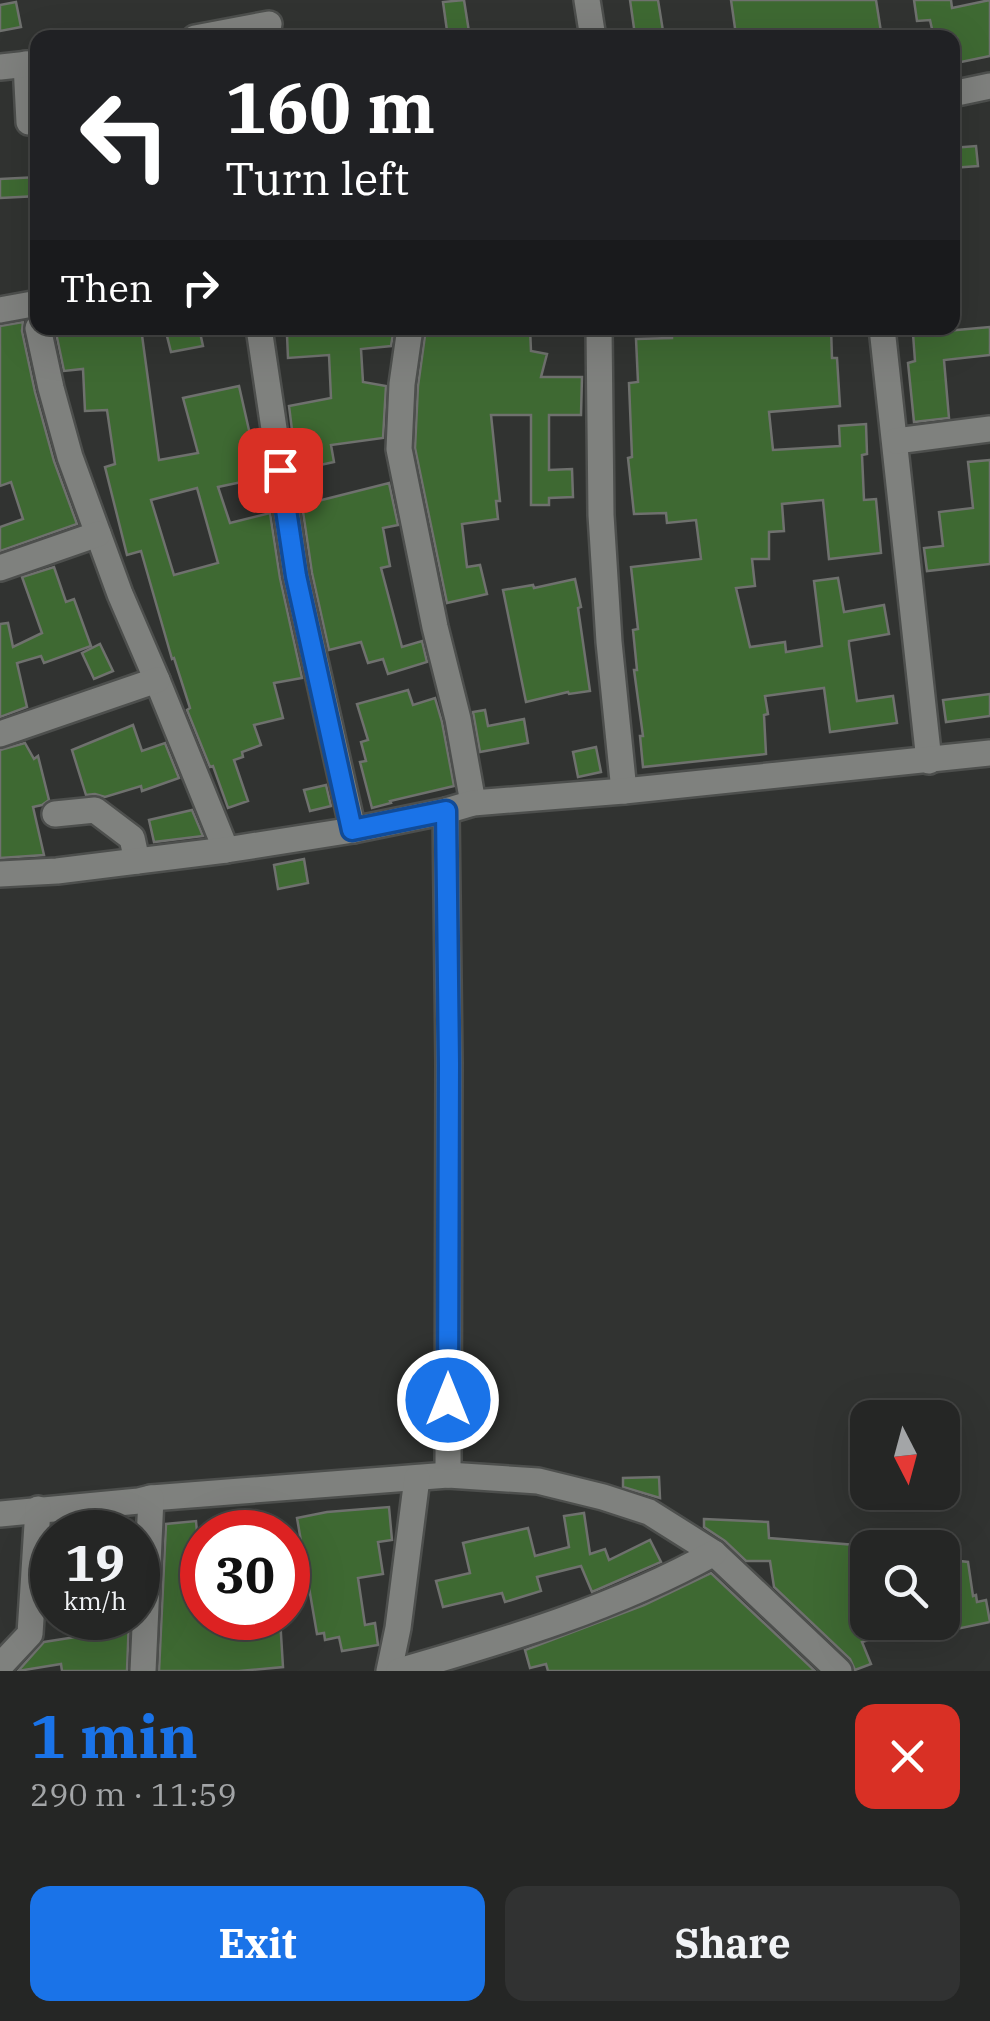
<!DOCTYPE html>
<meta charset="utf-8">
<style>
:root{--surface:#252625;--page:#313232;--text:#f1f3f6;--muted:#a3a5a7;--line:#424342;--accent:#1a73e8}
body{margin:0;font-family:"IBM Plex Serif",serif;background:var(--page);color:var(--text);height:100vh;display:flex;flex-direction:column;font-size:38px;white-space:nowrap}
*{box-sizing:border-box;margin:0}
p{font-size:32px;color:var(--muted)}
.icon{flex:none;width:55px;height:55px;fill:none;stroke:currentColor;stroke-width:2;stroke-linecap:round;stroke-linejoin:round}
.map{position:relative;height:1671px;overflow:hidden}
.sheet{display:flex;flex-direction:column;background:var(--surface);flex:1}
.sheet>*{flex:none}
.hud{position:absolute;left:30px;top:30px;width:930px;height:305px;border-radius:20px;box-shadow:0 10px 40px #0002,0 0 0 2px var(--line);background:#202124;color:#fff;overflow:hidden}
.needle{width:65px;rotate:174deg}
.tools{position:absolute;left:850px;top:1400px;display:grid;gap:20px}
.tools a{display:grid;place-items:center;width:110px;height:110px;border-radius:20px;background:var(--surface);box-shadow:0 10px 40px #0002,0 0 0 2px var(--line);font-size:50px}
.speed{position:absolute;left:30px;top:1510px;display:flex;gap:20px;font-size:50px;font-weight:700;text-align:center}
.speed>*{display:grid;place-content:center;width:130px;height:130px;border-radius:50%;background:var(--surface);box-shadow:0 10px 40px #0002,0 0 0 2px var(--line);line-height:1}
.speed small{font-size:25px;font-weight:400}
.speed .limit{border:15px solid #d22;background:#fff;color:#111}
.pin{position:absolute;display:grid;place-items:center;width:85px;height:85px;color:#fff;margin:-42px;border-radius:20px;box-shadow:0 5px 15px #0006}
.me{position:absolute;width:110px;margin:-55px;rotate:0deg;stroke-linejoin:round;filter:drop-shadow(0 0 8px #0008)}
.turn{display:flex;align-items:center;gap:35px;height:210px;padding:0 30px;font-size:45px}
.turn .icon{width:130px;height:130px;stroke-width:2.5}
.turn b{display:block;font-size:70px;line-height:85px}
.then{display:flex;align-items:center;height:95px;padding:0 30px;background:#0003;gap:20px;font-size:38px}
.round{display:grid;place-items:center;flex:none;width:105px;height:105px;border-radius:20px;background:var(--page)}
.overview{display:flex;align-items:center;justify-content:space-between;height:170px;padding:0 30px}
h1{font-size:60px;font-weight:800;line-height:75px;color:var(--accent)}
.primary-button{display:flex;gap:20px;margin-top:auto;padding:20px 30px}
.primary-button a{flex:1;height:115px;border-radius:20px;background:var(--accent);color:#fff;font-size:40px;font-weight:800;line-height:115px;text-align:center}
.primary-button a+a{background:var(--page);color:var(--text)}
.map>svg:first-child{display:block}
.building{fill:#3e6932;stroke:#6f716e;stroke-width:2.5;fill-rule:evenodd}
.lines{fill:none;stroke-linecap:round;stroke-linejoin:round}
.street-casing{stroke:#4d4f4d;stroke-width:30}
.street{stroke:#7f817e;stroke-width:25}
.route-casing{stroke:#114b97;stroke-width:25}
.route{stroke:#1a73e8;stroke-width:18}
</style>
<div class="map">
<svg width="990" height="1671" viewBox="0 0 990 1671">
<rect width="100%" height="100%" fill="#313331"/>
<!-- building -->
<g class="building">
<polygon points="464,0 470,38 448,38 443,2"/>
<polygon points="630,0 658,0 663,31 635,35"/>
<polygon points="731,0 876,0 882,38 766,38 765,30 736,35"/>
<polygon points="914,0 951,0 952,8 990,0 990,56 961,62 957,38 934,38 930,20 917,21"/>
<polygon points="16,2 21,27 0,31 0,5"/>
<polygon points="976,146 978,166 952,168 952,148"/>
<polygon points="38,177 38,196 0,198 0,179"/>
<polygon points="23,322 22,331 35,392 54,461 77,524 0,551 0,527 23,519 11,482 0,486 0,326"/>
<polygon points="990,327 990,355 944,360 949,418 914,422 908,363 915,361 913,334"/>
<path d="M55 328H141L159 460 198 453 183 398 239 386 251 439 259 437 265 477 218 487 230 523 270 513 280 578 302 678 274 683 283 718 254 725 261 745 242 752 243 757 234 760 248 801 228 808 213 766 210 767 187 710 190 708 174 658 172 659 141 551 127 555 105 467 115 464 107 410 85 411 83 369 64 371ZM197 488 218 563 174 575 151 500Z"/>
<polygon points="165,328 199,328 203,346 171,352"/>
<polygon points="364,328 394,328 391,346 361,349 363,382 386,386 383,438 331,445 334,462 297,470 289,406 331,398 329,355 288,358 287,335 364,330"/>
<polygon points="426,328 530,328 531,351 547,354 541,377 582,377 581,415 549,415 549,470 572,469 573,497 549,498 549,505 531,505 531,415 491,415 500,501 496,501 498,519 462,524 467,567 480,565 487,594 447,603 415,448 418,386"/>
<polygon points="692,328 693,331 753,329 753,328 831,328 832,358 837,358 840,406 769,412 773,450 840,446 839,426 866,424 867,454 862,455 864,500 876,499 881,553 829,559 823,500 782,504 784,531 769,532 769,559 752,559 755,586 736,588 750,647 785,642 786,652 822,646 814,581 838,578 844,612 884,605 889,634 849,641 849,645 857,701 893,696 897,723 830,732 824,688 765,696 768,714 764,715 766,754 643,767 640,736 643,736 634,670 637,670 633,630 638,629 631,567 701,559 696,520 667,523 666,513 634,514 628,458 632,457 629,383 638,382 636,339 672,338 672,329"/>
<polygon points="990,460 990,564 927,571 924,548 943,546 939,512 973,508 968,462"/>
<polygon points="389,483 398,525 383,528 390,566 381,568 402,647 422,641 427,662 388,674 383,659 368,663 361,642 329,650 312,573 302,505"/>
<polygon points="54,567 66,602 74,599 91,646 44,663 41,656 17,663 27,707 0,717 0,624 8,623 13,647 42,633 22,577"/>
<polygon points="575,579 581,607 578,608 590,691 569,694 568,692 526,702 503,590 533,585 534,588"/>
<polygon points="100,644 113,671 94,679 82,653"/>
<polygon points="408,690 413,705 435,698 442,722 454,786 390,801 391,803 372,808 360,762 366,761 361,742 368,740 357,704"/>
<polygon points="990,694 990,716 946,722 943,700"/>
<polygon points="485,710 488,726 524,719 528,743 480,752 473,712"/>
<polygon points="133,725 142,751 165,743 179,778 142,791 141,786 105,797 95,794 86,795 72,750"/>
<polygon points="25,743 34,759 38,756 49,800 42,805 33,807 44,855 0,858 0,750"/>
<polygon points="596,747 601,772 578,777 573,752"/>
<polygon points="326,785 331,806 310,811 304,790"/>
<polygon points="192,810 203,836 154,842 149,820"/>
<polygon points="304,859 308,883 278,889 274,865"/>
<polygon points="659,1477 660,1498 623,1487 623,1478"/>
<polygon points="389,1507 392,1540 378,1542 383,1574 358,1578 365,1625 375,1623 378,1645 342,1651 339,1637 325,1640 324,1633 317,1634 297,1518 327,1512"/>
<polygon points="584,1513 590,1554 605,1549 609,1560 650,1540 661,1562 592,1592 581,1566 537,1577 541,1591 505,1602 502,1593 443,1607 436,1581 470,1573 463,1543 528,1528 535,1556 569,1547 564,1516"/>
<polygon points="704,1519 768,1522 769,1538 868,1546 868,1622 909,1622 909,1627 862,1642 871,1664 855,1670 850,1659 774,1587 770,1561 746,1561 725,1541 704,1527"/>
<polygon points="196,1521 200,1565 197,1597 202,1597 202,1618 280,1618 283,1667 239,1671 159,1671 166,1524"/>
<polygon points="942,1559 968,1562 973,1596 976,1595 977,1602 986,1600 990,1622 942,1632"/>
<polygon points="711,1573 815,1671 548,1671 546,1664 530,1668 525,1650 644,1605"/>
<polygon points="93,1618 129,1618 127,1671 62,1671 61,1664 18,1671 44,1642 95,1634"/>
</g>
<g class="lines">
<defs>
<g id="street">
<polyline points="587,0 593,38"/>
<polyline points="195,38 269,24"/>
<polyline points="26,64 29,122"/>
<polyline points="0,67 38,63"/>
<polyline points="952,94 990,86"/>
<polyline points="0,310 38,303"/>
<polyline points="38,328 51,388 70,457 120,594 157,680 226,850"/>
<polyline points="259,328 296,576 353,830"/>
<polyline points="410,328 402,384 399,449 435,627 458,719 473,803"/>
<polyline points="599,328 601,515 609,642 624,791"/>
<polyline points="882,328 929,761"/>
<polyline points="896,441 990,429"/>
<polyline points="0,568 98,534"/>
<polyline points="0,734 157,680"/>
<polyline points="446,811 449,1063 448,1475"/>
<polyline points="55,814 95,810 132,838 137,861"/>
<polyline points="0,874 57,871 226,850 353,830 446,811 473,803 624,791 990,753"/>
<polyline points="0,1514 139,1501 151,1498 448,1475 538,1481 603,1497 649,1512 714,1553 839,1671"/>
<polyline points="0,1666 30,1634 38,1509"/>
<polyline points="143,1671 151,1498"/>
<polyline points="389,1671 398,1628 417,1478"/>
<path d="M399 1671C507 1640 615 1608 714 1553"/>
</g>
</defs>
<!-- street casing -->
<use href="#street" class="street-casing"/>
<!-- street -->
<use href="#street" class="street"/>
</g>
<g class="lines">
<defs>
<polyline id="route" points="280,470 296,576 352,830 446,811 449,1064 448,1400"/>
</defs>
<!-- route casing -->
<use href="#route" class="route-casing"/>
<!-- route -->
<use href="#route" class="route"/>
</g>
</svg>
<div class="tools">
<a><svg class="needle" viewBox="-14 -14 28 28"><path d="M0-13l5 13h-10z" fill="#e53935"/><path d="M0 13l5-13h-10z" fill="#a3a5a7"/></svg></a>
<a><svg class="icon" aria-label="search" viewBox="0 0 24 24"><circle cx="10" cy="10" r="6"/><path d="M15 15l6 6"/></svg></a>
</div>
<div class="speed"><div>19<small>km/h</small></div><div class="limit">30</div></div>
<div class="pin" style="left:280px;top:470px;background:#d93025"><svg class="icon" aria-label="arrive" viewBox="0 0 24 24"><path d="M6 21V4h12l-3 4 3 4H6"/></svg></div>
<svg class="me" style="left:448px;top:1400px" viewBox="-20 -20 40 40"><circle r="17" fill="#1a73e8" stroke="#fff" stroke-width="3"/><path d="M0-11L8 9 0 5-8 9z" fill="#fff"/></svg>
<div class="hud">
<div class="turn"><svg class="icon" aria-label="left" viewBox="0 0 24 24"><path d="M17 20v-9H6M10 6l-5 5 5 5"/></svg><div><b>160 m</b>Turn left</div></div>
<div class="then">Then<svg class="icon" aria-label="right" viewBox="0 0 24 24"><path d="M7 20v-9h11M14 6l5 5-5 5"/></svg></div>
</div>
</div>
<section class="sheet">
<div class="overview"><div><h1>1 min</h1><p>290 m · 11:59</p></div><a class="round" style="background:#d93025;color:#fff"><svg class="icon" aria-label="close" viewBox="0 0 24 24"><path d="M6 6l12 12M18 6L6 18"/></svg></a></div>
<div class="primary-button"><a>Exit</a><a>Share</a></div>
</section>
